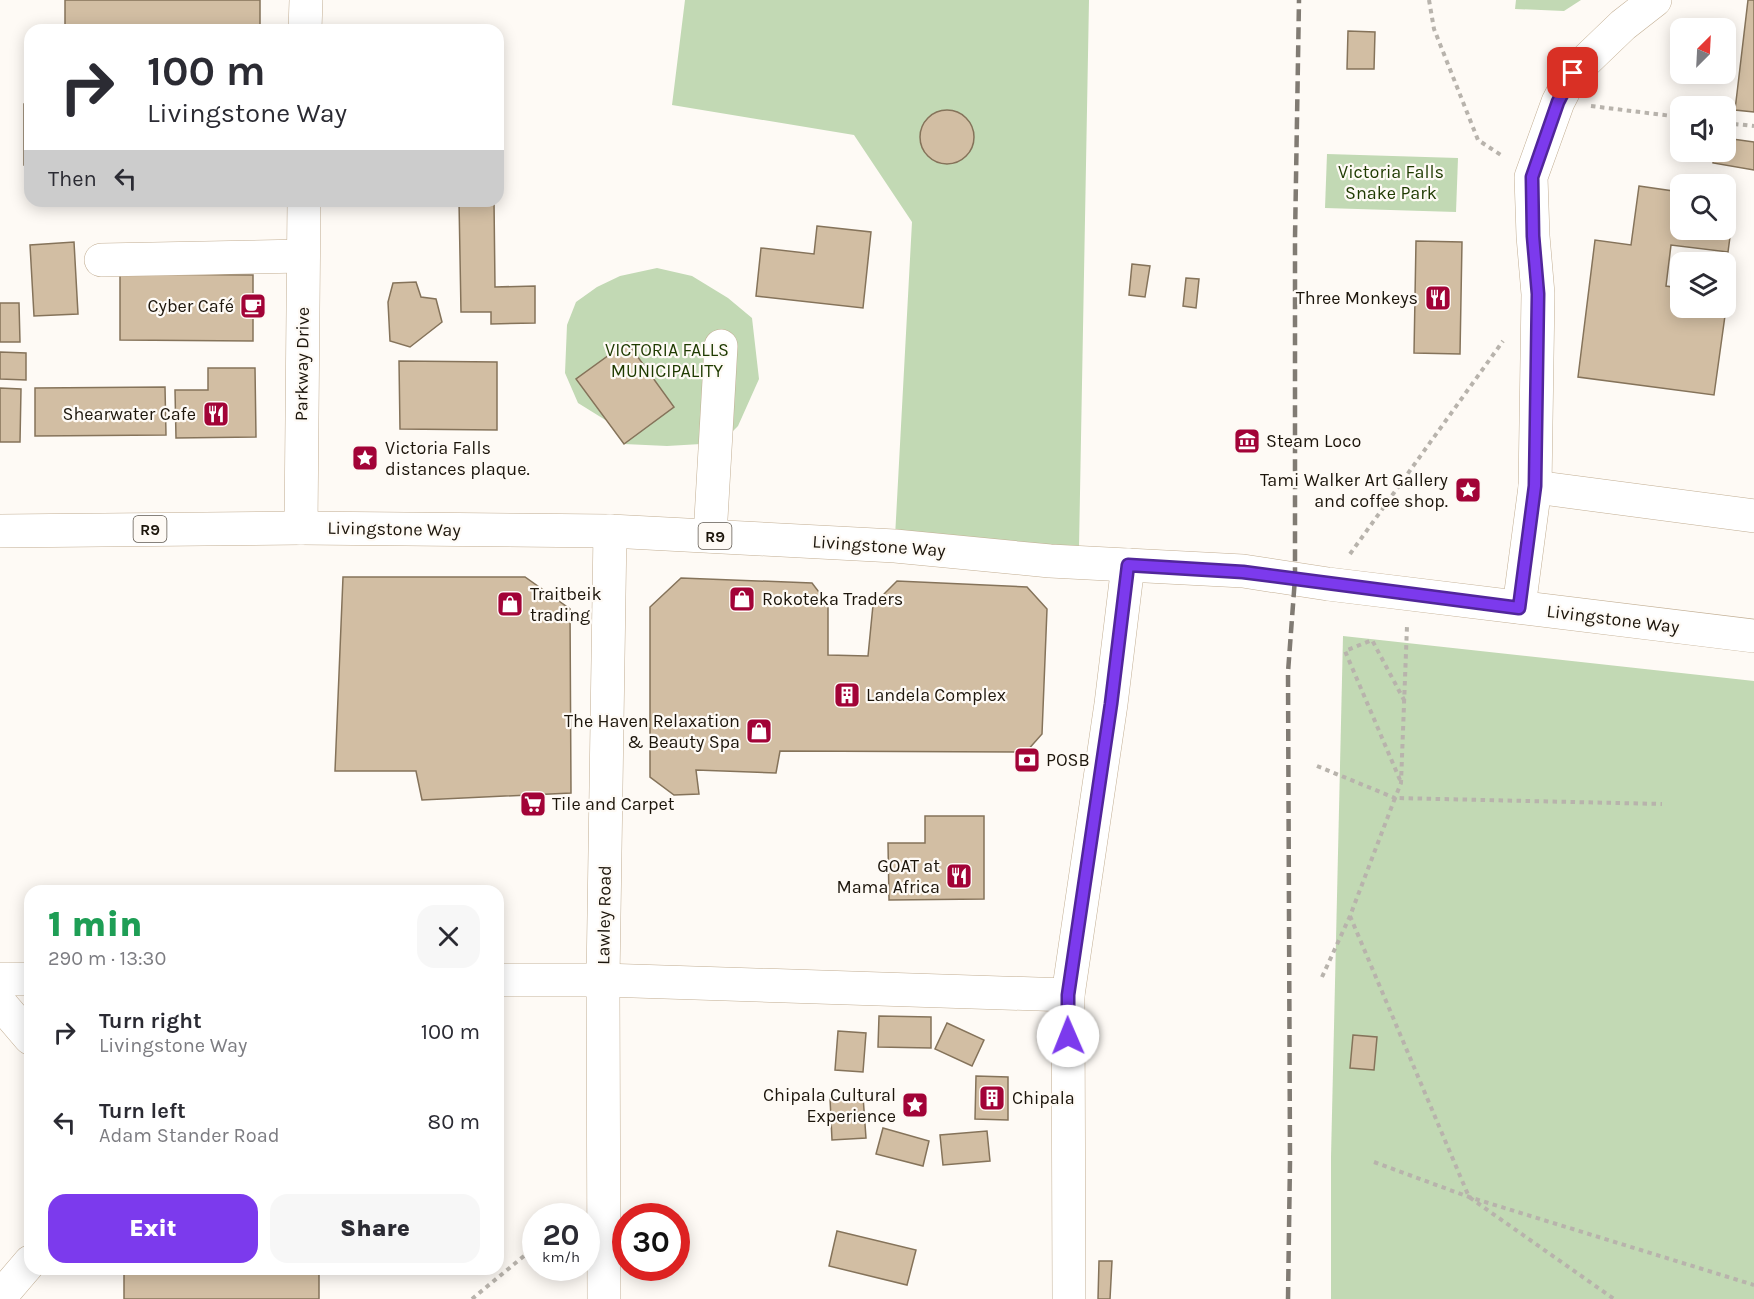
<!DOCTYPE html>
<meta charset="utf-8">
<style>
:root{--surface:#fff;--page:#f7f7f7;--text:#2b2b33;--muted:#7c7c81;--accent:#7c3aed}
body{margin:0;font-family:Karla,sans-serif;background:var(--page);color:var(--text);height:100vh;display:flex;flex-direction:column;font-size:22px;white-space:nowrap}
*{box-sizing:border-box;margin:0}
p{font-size:20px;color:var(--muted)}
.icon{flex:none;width:33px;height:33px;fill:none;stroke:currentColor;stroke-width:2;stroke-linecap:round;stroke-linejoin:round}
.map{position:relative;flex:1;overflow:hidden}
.panel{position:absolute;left:24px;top:885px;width:480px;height:390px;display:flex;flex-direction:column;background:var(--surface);border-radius:18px;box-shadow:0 3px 15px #0003}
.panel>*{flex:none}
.banner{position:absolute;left:24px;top:24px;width:480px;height:183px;border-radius:18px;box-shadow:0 3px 15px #0003;background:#fff;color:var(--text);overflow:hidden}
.needle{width:39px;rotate:24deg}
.fabs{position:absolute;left:1670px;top:18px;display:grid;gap:12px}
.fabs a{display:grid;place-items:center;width:66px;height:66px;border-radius:12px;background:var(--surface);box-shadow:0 3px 15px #0003;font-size:30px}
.speed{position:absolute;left:522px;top:1203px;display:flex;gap:12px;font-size:30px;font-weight:700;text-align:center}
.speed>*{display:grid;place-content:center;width:78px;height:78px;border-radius:50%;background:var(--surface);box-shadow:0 3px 15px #0003;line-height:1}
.speed small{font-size:15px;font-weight:400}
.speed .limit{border:9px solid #d22;background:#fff;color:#111}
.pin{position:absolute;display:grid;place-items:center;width:51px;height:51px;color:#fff;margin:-26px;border-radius:12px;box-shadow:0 3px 9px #0006}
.me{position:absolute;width:66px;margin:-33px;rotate:359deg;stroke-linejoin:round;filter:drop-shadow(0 0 4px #0008)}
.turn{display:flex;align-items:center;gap:21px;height:126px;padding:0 24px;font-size:27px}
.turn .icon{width:78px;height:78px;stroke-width:2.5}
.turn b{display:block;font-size:42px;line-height:51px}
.then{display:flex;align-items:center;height:57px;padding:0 24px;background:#0003;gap:12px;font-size:22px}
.round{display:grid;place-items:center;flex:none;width:63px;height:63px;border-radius:18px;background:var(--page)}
.overview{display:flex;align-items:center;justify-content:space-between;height:102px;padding:0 24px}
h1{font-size:36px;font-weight:800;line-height:45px;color:#1e9e55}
.primary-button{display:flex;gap:12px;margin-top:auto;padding:12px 24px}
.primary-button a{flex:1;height:69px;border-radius:18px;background:var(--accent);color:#fff;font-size:24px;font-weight:800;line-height:69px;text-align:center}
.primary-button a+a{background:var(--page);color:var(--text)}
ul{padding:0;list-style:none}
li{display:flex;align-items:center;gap:18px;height:90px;padding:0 24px}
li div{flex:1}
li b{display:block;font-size:22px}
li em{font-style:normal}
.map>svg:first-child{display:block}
.green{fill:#c2d9b4}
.building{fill:#d2bea3;stroke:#85735a;stroke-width:1.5}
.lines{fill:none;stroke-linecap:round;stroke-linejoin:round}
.minor-casing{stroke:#c2ae93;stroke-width:34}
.highway-casing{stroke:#c2ae93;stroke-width:34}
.path{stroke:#b8b3ac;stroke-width:4;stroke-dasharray:4.5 4.5;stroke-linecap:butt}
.minor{stroke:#fff;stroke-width:33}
.highway{stroke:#fff;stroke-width:33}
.rail{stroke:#817b73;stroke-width:4.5;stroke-dasharray:12 6;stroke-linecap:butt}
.route-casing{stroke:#51269a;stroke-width:15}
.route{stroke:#7c3aed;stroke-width:10}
.labels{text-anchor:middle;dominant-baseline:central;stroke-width:4.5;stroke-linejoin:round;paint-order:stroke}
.shield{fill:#fefaf5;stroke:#605a51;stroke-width:1.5}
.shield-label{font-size:16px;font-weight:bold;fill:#1c150b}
.park-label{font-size:18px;fill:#1e3a00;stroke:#fefaf5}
.poi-label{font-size:18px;fill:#1c150b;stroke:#fefaf5;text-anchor:start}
.street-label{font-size:18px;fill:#1c150b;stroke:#fefaf5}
</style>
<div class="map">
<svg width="1754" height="1299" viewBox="0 0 1754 1299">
<rect width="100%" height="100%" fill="#fefaf5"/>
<!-- green -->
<g class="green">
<polygon points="685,0 1089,0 1079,548 895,537 912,222 854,135 672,105"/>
<polygon points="1516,0 1581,0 1564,11 1515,9"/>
<polygon points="1327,154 1458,158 1456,212 1325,208"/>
<polygon points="657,268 692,276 728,298 752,318 759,379 738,426 727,437 701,444 667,446 624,444 607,421 578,403 565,373 567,325 576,302 597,287 620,276"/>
<polygon points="1343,636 1754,681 1754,1299 1331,1299 1331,1157"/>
</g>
<!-- building -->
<g class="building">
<rect x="65" y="0" width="195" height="30"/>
<polygon points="1748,0 1754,0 1754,112 1735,110"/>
<rect x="364" y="27" width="43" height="3"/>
<polygon points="1348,31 1375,32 1374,69 1347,69"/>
<rect x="24" y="104" width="6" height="61"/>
<circle cx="947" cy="137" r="27"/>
<polygon points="498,111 500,111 501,163 498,163"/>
<polygon points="1725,138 1754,142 1754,170 1713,163 1714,152 1725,152"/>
<polygon points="1639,186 1680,192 1680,230 1725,230 1725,198 1735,199 1728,252 1671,245 1666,286 1680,288 1680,308 1725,308 1725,294 1728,294 1714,395 1578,377 1595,240 1631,245"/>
<polygon points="459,201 494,201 495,287 535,286 535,323 491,324 491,312 461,312"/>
<polygon points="817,226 871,232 863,308 756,296 761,248 814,254"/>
<polygon points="1416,241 1462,242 1460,354 1414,353"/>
<polygon points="74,242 78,314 34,316 30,245"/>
<polygon points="1132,264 1150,266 1145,297 1129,295"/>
<polygon points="120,274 253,275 253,341 120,340"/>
<polygon points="1186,278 1199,279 1196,308 1183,306"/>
<polygon points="416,282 421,297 436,299 442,322 410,347 390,341 388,302 393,283"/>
<polygon points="0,303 19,303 20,342 0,342"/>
<polygon points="627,342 674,407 624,444 576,379"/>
<polygon points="0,352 26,353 26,380 0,379"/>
<polygon points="399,361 497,362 497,430 400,429"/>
<polygon points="208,368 255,368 256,437 176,438 175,390 208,390"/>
<polygon points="165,387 166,435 35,436 35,388"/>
<polygon points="0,388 21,389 20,442 0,442"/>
<polygon points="343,577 525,577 570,609 571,793 422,800 416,771 335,771"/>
<polygon points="681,578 812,583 828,604 828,655 868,656 873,605 897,581 1027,587 1047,609 1042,734 1026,752 780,751 776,773 696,770 699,794 674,795 650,777 650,607"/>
<polygon points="925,816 984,816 984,899 889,900 888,843 925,843"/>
<polygon points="879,1016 931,1017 931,1048 878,1047"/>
<polygon points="947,1023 984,1040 972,1066 935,1049"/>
<polygon points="838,1031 866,1033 863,1072 835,1070"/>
<polygon points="1353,1035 1377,1037 1374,1070 1350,1068"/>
<polygon points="976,1076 1008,1077 1008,1120 975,1119"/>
<polygon points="863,1096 866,1138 832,1140 830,1098"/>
<polygon points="883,1128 929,1141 923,1166 876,1154"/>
<polygon points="987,1131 990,1161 943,1165 940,1135"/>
<polygon points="837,1231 916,1250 907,1285 829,1266"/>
<polygon points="1099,1261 1112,1261 1110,1299 1098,1299"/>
<rect x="124" y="1269" width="195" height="30"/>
</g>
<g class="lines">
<defs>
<g id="minor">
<polyline points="305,30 306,0"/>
<polyline points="101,260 303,256"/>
<polyline points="1535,487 1754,516"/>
<polyline points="301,528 304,201"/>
<polyline points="710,536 721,346"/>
<polyline points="1519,607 1535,487 1538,294 1533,236 1531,177 1558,102 1573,73 1623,25 1655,0"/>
<polyline points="0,979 30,979"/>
<polyline points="498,980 603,980 1068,995"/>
<polyline points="0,1003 30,1038"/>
<polyline points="0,1297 30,1262"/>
<polyline points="604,1299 603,980 610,531"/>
<polyline points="1069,1299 1068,995 1111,704 1128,565"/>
</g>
<polyline id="highway" points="0,531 301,528 610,531 895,546 1050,561 1243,571 1328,584 1754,636"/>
</defs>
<!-- minor casing -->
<use href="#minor" class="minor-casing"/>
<!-- highway casing -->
<use href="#highway" class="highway-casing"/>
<!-- path -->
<g class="path">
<polyline points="1429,0 1434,29 1478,140 1504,157"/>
<polyline points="1591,106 1680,117"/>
<polyline points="1725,123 1754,126"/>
<polyline points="1350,554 1503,341"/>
<polyline points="1317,766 1395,798 1401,783 1407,626"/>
<polyline points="1400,780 1345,651 1372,640 1404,700"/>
<polyline points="1350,916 1469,1197 1614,1299"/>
<polyline points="1322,977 1350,916 1395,798 1662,804"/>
<polyline points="1374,1162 1469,1197 1754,1285"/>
<polyline points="472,1299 536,1246"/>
</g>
<!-- minor -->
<use href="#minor" class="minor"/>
<!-- highway -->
<use href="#highway" class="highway"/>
<!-- rail -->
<polyline class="rail" points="1288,1299 1290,1161 1288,672 1295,578 1295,238 1299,0"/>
</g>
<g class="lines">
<defs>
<polyline id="route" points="1068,1036 1068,995 1111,704 1128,565 1243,572 1519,608 1535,486 1538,294 1533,236 1532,177 1558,102 1573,73"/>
</defs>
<!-- route casing -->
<use href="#route" class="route-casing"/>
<!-- route -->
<use href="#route" class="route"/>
</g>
<!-- icons -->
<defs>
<symbol id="restaurant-square" viewBox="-11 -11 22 22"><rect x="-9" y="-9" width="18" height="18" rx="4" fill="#a20337" stroke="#fefaf5"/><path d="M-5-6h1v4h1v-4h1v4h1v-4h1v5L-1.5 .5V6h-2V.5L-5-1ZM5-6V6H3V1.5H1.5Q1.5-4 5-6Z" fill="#fff"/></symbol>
<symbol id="cafe-square" viewBox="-11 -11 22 22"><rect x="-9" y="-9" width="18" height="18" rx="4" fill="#a20337" stroke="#fefaf5"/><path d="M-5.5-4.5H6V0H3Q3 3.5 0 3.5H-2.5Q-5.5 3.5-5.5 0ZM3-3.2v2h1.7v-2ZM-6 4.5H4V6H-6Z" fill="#fff"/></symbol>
<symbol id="museum-square" viewBox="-11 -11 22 22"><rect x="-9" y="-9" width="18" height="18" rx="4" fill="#a20337" stroke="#fefaf5"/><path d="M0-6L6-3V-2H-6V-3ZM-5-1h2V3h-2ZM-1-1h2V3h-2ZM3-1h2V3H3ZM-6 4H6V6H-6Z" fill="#fff"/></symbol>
<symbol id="sight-square" viewBox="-11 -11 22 22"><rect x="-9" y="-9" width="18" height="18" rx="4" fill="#a20337" stroke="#fefaf5"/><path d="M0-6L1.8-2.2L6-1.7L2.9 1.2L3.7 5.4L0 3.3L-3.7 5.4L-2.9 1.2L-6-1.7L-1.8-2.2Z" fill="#fff"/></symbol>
<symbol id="shop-square" viewBox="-11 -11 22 22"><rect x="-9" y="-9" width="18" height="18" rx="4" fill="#a20337" stroke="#fefaf5"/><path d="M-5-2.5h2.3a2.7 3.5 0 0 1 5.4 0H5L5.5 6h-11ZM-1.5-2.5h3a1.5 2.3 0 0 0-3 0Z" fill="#fff"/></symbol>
<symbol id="building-square" viewBox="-11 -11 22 22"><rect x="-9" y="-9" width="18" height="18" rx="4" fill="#a20337" stroke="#fefaf5"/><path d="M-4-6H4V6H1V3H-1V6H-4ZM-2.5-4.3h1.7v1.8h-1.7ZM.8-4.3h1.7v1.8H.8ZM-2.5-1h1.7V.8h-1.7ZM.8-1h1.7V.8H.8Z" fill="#fff"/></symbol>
<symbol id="bank-square" viewBox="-11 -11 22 22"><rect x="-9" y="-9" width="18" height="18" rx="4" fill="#a20337" stroke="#fefaf5"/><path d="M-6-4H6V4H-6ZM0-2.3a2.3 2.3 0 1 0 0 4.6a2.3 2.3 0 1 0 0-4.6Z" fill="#fff"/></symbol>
<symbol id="supermarket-square" viewBox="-11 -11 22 22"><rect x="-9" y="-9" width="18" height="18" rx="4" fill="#a20337" stroke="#fefaf5"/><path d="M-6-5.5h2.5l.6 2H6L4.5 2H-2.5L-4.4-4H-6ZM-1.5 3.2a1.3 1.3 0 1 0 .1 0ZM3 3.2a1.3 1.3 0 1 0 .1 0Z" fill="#fff"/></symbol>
</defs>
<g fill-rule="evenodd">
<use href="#restaurant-square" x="1423" y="283" width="30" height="30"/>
<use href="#cafe-square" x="238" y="291" width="30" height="30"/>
<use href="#restaurant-square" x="201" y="399" width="30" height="30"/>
<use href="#museum-square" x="1232" y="426" width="30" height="30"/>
<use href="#sight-square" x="350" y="443" width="30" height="30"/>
<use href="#sight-square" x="1453" y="475" width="30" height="30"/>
<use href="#shop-square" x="727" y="584" width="30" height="30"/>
<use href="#shop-square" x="495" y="589" width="30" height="30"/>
<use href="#building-square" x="832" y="680" width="30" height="30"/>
<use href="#shop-square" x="744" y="716" width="30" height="30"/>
<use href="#bank-square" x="1012" y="745" width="30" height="30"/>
<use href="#supermarket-square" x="518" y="789" width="30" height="30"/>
<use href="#restaurant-square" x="944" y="861" width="30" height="30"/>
<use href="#building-square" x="977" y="1083" width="30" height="30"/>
<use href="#sight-square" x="900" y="1090" width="30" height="30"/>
</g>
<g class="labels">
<!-- shield labels -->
<g class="shield">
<rect x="133.5" y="516" width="33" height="26" rx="4.5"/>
<rect x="698.5" y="523" width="33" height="26" rx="4.5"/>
</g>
<g class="shield-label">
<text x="150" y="529">R9</text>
<text x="715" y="536">R9</text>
</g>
<!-- park labels -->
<g class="park-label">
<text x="1391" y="172">Victoria Falls<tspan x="1391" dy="21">Snake Park</tspan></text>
<text x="667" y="350">VICTORIA FALLS<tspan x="667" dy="21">MUNICIPALITY</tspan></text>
</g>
<!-- poi labels -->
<g class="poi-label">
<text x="1418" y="298" text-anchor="end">Three Monkeys</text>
<text x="234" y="306" text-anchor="end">Cyber Café</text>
<text x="196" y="414" text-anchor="end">Shearwater Cafe</text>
<text x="1266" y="441">Steam Loco</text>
<text x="385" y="448">Victoria Falls<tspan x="385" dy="21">distances plaque.</tspan></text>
<text x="1448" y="480" text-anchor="end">Tami Walker Art Gallery<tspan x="1448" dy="21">and coffee shop.</tspan></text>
<text x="530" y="594">Traitbeik<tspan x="530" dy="21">trading</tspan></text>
<text x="762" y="599">Rokoteka Traders</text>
<text x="866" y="695">Landela Complex</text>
<text x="740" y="721" text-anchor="end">The Haven Relaxation<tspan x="740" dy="21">&amp; Beauty Spa</tspan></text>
<text x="1046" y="760">POSB</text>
<text x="552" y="804">Tile and Carpet</text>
<text x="940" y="866" text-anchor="end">GOAT at<tspan x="940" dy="21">Mama Africa</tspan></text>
<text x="896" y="1095" text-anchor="end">Chipala Cultural<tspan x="896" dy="21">Experience</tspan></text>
<text x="1012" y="1098">Chipala</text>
</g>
<!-- street labels -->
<g class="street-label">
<text transform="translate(302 364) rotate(-89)">Parkway Drive</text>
<text transform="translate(394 529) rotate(1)">Livingstone Way</text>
<text transform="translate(879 546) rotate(4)">Livingstone Way</text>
<text transform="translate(1613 619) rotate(7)">Livingstone Way</text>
<text transform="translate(604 915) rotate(-89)">Lawley Road</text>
</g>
</g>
</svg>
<div class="fabs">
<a><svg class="needle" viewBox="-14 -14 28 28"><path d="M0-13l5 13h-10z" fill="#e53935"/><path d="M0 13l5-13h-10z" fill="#7c7c81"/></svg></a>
<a><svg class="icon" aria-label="sound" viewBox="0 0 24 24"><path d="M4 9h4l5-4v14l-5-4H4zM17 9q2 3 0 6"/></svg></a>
<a><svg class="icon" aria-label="search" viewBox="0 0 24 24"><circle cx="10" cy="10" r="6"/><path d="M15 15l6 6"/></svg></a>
<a><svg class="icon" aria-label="layers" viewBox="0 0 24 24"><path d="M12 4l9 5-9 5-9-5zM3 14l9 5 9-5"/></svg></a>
</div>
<div class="speed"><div>20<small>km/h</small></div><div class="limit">30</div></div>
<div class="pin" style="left:1573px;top:73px;background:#d93025"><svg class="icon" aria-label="arrive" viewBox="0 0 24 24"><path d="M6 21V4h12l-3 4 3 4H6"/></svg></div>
<svg class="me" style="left:1068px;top:1036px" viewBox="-20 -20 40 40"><circle r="19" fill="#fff"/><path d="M0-13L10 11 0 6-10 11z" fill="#7c3aed"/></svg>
<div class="banner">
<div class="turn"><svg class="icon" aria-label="right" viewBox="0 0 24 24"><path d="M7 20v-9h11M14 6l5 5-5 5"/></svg><div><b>100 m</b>Livingstone Way</div></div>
<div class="then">Then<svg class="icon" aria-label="left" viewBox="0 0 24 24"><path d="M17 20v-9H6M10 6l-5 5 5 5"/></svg></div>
</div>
<section class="panel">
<div class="overview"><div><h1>1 min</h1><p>290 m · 13:30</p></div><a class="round"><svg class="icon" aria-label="close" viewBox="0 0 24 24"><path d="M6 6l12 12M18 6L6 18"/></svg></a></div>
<ul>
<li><svg class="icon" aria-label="right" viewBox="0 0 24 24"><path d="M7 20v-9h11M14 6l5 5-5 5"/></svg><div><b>Turn right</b><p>Livingstone Way</p></div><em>100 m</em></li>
<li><svg class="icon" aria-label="left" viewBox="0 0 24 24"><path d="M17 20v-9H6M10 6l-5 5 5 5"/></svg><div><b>Turn left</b><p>Adam Stander Road</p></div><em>80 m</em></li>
</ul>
<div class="primary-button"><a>Exit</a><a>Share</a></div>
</section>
</div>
